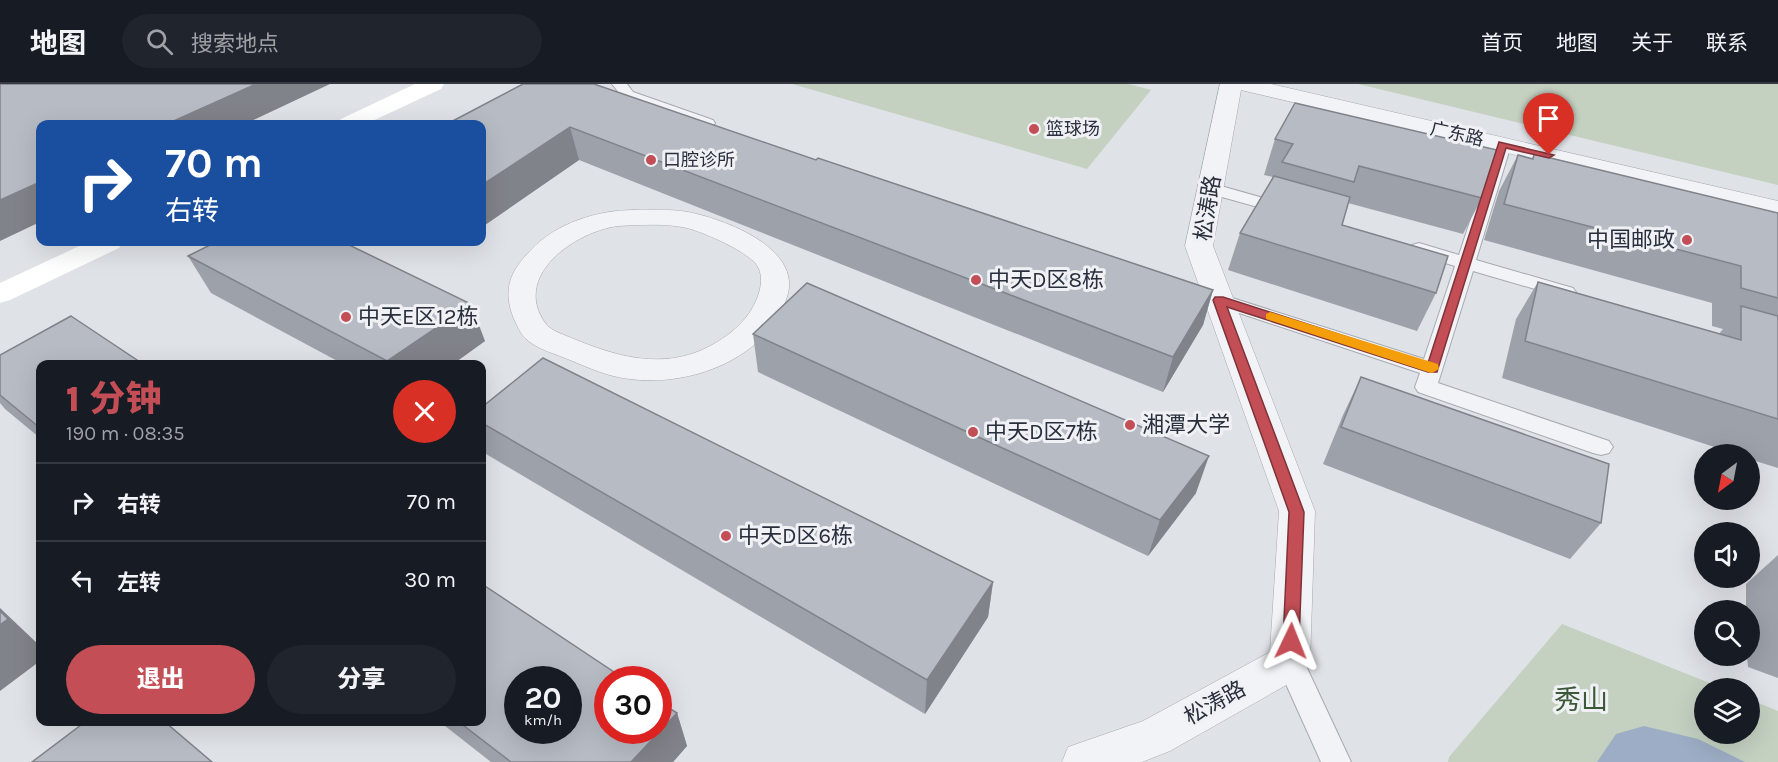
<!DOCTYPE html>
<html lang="zh">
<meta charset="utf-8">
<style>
:root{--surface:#171b24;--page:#20242c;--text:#f1f3f6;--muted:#9ea1a6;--line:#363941;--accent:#c34e56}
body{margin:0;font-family:Karla,"Noto Sans SC",sans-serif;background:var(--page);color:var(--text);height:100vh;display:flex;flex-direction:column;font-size:22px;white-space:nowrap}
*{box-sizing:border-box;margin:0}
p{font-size:20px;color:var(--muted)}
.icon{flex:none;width:33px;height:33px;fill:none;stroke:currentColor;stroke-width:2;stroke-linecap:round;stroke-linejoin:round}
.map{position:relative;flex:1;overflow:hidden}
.details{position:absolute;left:36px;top:276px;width:450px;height:366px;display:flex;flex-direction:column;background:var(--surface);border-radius:12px;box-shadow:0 6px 24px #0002}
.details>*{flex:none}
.banner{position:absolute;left:36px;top:36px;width:450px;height:126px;border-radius:12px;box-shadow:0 6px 24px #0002;background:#1a4fa0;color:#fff;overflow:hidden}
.needle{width:39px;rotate:212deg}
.tools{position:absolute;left:1694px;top:360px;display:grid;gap:12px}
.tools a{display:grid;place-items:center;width:66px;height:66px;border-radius:50%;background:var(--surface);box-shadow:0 6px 24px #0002;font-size:30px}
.speed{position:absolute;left:504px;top:582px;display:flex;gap:12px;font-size:30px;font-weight:700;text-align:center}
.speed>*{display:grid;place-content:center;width:78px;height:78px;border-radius:50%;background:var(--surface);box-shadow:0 6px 24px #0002;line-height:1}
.speed small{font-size:15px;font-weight:400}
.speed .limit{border:9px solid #d22;background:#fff;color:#111}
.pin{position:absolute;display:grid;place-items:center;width:51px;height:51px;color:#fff;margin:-62px -26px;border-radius:50% 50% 50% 0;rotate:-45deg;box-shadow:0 0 6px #0007}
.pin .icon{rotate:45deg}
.me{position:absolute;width:66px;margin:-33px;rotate:2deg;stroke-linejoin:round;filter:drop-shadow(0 0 4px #0008)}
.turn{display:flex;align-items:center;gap:21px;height:126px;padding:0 30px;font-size:27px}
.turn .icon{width:78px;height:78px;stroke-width:2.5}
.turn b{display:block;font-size:42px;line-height:51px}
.round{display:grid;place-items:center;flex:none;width:63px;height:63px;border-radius:32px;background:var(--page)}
.headline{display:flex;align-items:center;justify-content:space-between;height:102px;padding:0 30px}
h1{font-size:36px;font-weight:800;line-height:45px;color:var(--accent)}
.cta{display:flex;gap:12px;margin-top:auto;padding:12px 30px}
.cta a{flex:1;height:69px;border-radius:36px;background:var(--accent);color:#fff;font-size:24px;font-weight:800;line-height:69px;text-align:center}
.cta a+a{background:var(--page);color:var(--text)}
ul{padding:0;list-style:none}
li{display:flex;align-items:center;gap:18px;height:78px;padding:0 30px;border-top:2px solid var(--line)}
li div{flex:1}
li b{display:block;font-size:22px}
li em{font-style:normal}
header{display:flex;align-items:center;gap:36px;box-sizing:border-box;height:84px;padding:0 30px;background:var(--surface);border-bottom:2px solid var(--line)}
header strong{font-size:28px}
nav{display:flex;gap:33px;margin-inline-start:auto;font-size:21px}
.search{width:420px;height:54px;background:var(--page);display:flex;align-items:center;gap:15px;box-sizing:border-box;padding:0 21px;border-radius:33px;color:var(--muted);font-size:22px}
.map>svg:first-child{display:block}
.green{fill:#c4d1c1}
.water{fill:#9dadc5}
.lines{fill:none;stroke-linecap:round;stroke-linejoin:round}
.service-casing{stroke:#a5a9b1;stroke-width:2}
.minor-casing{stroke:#a5a9b1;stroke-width:1}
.service{fill:#f2f3f6;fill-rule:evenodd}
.minor{fill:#f2f3f6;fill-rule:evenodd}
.secondary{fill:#fff;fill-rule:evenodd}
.wall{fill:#9da1a9}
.shaded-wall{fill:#808389}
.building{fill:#b7bbc4;stroke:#808389;stroke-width:1.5;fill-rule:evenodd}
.route{fill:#c34e56;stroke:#7f3338;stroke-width:1.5}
.slow{fill:#f59e0b}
.poi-dot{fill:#c34e56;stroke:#eff1f5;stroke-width:2}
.labels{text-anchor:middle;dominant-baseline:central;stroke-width:6;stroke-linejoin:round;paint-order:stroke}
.far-poi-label{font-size:18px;fill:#2a2f3d;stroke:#eff1f5;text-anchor:start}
.far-street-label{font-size:18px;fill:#2a2f3d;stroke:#eff1f5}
.street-label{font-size:22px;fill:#2a2f3d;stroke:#eff1f5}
.poi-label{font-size:22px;fill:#2a2f3d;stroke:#eff1f5;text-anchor:start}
.near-park-label{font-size:27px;fill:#3b5838;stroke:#eff1f5}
</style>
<header>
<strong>地图</strong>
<div class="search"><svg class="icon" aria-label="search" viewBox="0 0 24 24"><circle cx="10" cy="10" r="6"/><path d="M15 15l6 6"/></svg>搜索地点</div>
<nav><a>首页</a><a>地图</a><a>关于</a><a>联系</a></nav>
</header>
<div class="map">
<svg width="1778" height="678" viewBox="0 0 1778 678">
<rect width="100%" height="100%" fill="#dfe2e7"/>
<!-- green -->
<g class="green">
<polygon points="792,0 1129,0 1151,6 1087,85"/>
<polygon points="1358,0 1778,0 1778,101"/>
<polygon points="1562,540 1722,604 1704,604 1704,650 1749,650 1749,615 1778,627 1778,678 1448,678 1449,673"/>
</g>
<!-- water -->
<polygon class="water" points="1644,642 1698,655 1745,678 1597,678 1616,650"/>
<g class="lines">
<defs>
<g id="service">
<polygon points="612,0 627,0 633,8 713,36 715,39 713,42 701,42 623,14"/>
<polygon points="1503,56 1511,61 1476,176 1573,204 1576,208 1573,212 1566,214 1473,187 1438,299 1609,357 1613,363 1609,369 1601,371 1593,369 1418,308 1415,303 1420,289 1212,220 1209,216 1212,212 1219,210 1226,212 1424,275 1455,182 1412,169 1410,165 1412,161 1419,159 1459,171 1495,61"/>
<polygon points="1210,99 1292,122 1295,126 1292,130 1286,131 1204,108 1201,104 1204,100"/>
<polygon points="1290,566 1300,569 1351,678 1321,678 1276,578 1280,569"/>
</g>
<g id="minor">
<polygon points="1220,0 1271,0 1778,117 1778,133 1241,6 1213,162 1315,427 1310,578 1304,591 1170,667 1142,678 1062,678 1068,663 1143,637 1270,568 1279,427 1185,162"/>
<path d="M634 126C652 126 671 125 688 128 724 135 803 164 787 213 767 275 690 303 630 295 609 293 589 284 570 276 556 270 536 265 525 254 520 249 517 241 514 235 502 206 510 187 531 166 556 139 598 126 634 126ZM618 142C640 141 666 139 687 144 703 148 750 168 758 183 764 194 760 209 755 219 745 241 720 259 697 268 655 284 613 271 574 255 565 251 551 247 546 240 510 192 576 147 618 142Z"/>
</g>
</defs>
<!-- service casing -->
<use href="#service" class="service-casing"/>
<!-- minor casing -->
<use href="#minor" class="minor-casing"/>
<!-- service -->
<use href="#service" class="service"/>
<!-- minor -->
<use href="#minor" class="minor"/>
<!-- secondary -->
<g class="secondary">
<polygon points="415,0 444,0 441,5 366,40 337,40 341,35"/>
<polygon points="88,158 123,158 119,164 10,216 0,219 0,199"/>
</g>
</g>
<!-- wall -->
<g class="wall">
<polygon points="523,0 816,76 1213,206 1203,241 1163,308 579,76 482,143 482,40"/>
<polygon points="1295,19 1482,114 1463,150 1348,119 1342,141 1436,209 1417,247 1228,186 1240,149 1273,93 1264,91 1275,55"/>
<polygon points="1534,70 1778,129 1778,384 1749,375 1749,370 1736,370 1502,294 1516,235 1538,198 1719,250 1723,245 1712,242 1712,219 1484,156 1499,107 1518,71 1532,75"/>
<polygon points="188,172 485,257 453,280 343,280 211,209"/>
<polygon points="753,250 1196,409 1148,472 758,288"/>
<polygon points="0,271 40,280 40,354 5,325 0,319"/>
<polygon points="1361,293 1601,439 1570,475 1323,380 1343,331"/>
<polygon points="482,323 993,498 988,533 925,630 486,370 482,360"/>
<polygon points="1778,471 1778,594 1748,583 1747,572 1749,572 1749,526 1746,526 1746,500"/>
<polygon points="677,629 687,662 673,678 491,678 440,638 482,638"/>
</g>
<!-- shaded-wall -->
<g class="shaded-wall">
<polygon points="256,0 330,0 245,40 167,40"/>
<polygon points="570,43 579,76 482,143 482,101"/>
<polygon points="40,98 40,138 0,157 0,116"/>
<polygon points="1213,206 1203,241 1163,308 1173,273"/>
<polygon points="471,220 485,257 453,280 389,280 387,277"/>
<polygon points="1209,372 1196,409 1148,472 1160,436"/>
<polygon points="993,498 988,533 925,630 927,596"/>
<polygon points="0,524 40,562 40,577 0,607"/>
<polygon points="677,629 687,662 673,678 631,678"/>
</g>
<!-- building -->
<g class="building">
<polygon points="0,0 256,0 167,40 40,40 40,98 0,116"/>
<polygon points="523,0 594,0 816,76 818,74 1213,206 1173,273 570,43 482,101 482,40 447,40"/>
<polygon points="1295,19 1497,66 1482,114 1359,82 1354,98 1282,78 1293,60 1275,55"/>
<polygon points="1534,70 1778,129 1778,214 1741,204 1741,182 1504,120 1518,71 1533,75"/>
<polygon points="1274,92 1350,113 1342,141 1448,172 1436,209 1240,149"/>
<polygon points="216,158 343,158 471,220 387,277 188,172"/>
<polygon points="1538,198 1741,256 1741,222 1778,232 1778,335 1525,257"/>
<polygon points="807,199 1209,372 1160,436 753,250"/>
<polygon points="71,232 143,280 40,280 40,344 0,311 0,271"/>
<polygon points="543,274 993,498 927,596 482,339 482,323"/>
<polygon points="1361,293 1609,380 1601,439 1341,343"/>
<path d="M482 500 626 596H608V646H658V617L677 629 631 678H511L459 638H482ZM518 596H568V646H518Z"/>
<polygon points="0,527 8,535 0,541"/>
<polygon points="85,638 165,638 212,678 32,678"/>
</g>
<!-- route -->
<polygon class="route" points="1499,58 1554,71 1549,74 1506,64 1437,288 1428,288 1227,223 1304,428 1299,557 1297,562 1291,564 1285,562 1283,557 1289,428 1213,216 1215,213 1223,213 1428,279"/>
<!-- slow -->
<polygon class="slow" points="1270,228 1438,280 1439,285 1432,289 1428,288 1266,235 1266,230"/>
<!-- markers -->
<g class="poi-dot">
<circle cx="1034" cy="45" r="6"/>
<circle cx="651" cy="76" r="6"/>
<circle cx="1687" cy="156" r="6"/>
<circle cx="976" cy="196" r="6"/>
<circle cx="346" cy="233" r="6"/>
<circle cx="1130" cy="341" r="6"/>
<circle cx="973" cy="348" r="6"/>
<circle cx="726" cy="452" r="6"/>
</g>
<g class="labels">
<!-- far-poi labels -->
<g class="far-poi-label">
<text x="1046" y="45">篮球场</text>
<text x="663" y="76">口腔诊所</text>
</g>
<!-- far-street labels -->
<g class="far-street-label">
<text transform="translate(1457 50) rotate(13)">广东路</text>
</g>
<!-- street labels -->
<g class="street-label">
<text transform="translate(1208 124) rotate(-81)">松涛路</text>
<text transform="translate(1215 619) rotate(-29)">松涛路</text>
</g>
<!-- poi labels -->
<g class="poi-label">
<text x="1675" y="156" text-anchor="end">中国邮政</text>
<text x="988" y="196">中天D区8栋</text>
<text x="358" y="233">中天E区12栋</text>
<text x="1142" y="341">湘潭大学</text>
<text x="985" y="348">中天D区7栋</text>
<text x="738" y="452">中天D区6栋</text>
</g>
<!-- near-park labels -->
<g class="near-park-label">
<text x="1581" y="616">秀山</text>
</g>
</g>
</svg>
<div class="tools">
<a><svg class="needle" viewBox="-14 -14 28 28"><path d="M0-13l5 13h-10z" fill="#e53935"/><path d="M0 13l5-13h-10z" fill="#9ea1a6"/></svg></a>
<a><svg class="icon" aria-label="sound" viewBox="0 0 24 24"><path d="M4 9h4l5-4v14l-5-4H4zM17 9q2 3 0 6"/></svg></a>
<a><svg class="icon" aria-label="search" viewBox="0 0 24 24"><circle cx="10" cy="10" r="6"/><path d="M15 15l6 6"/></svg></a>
<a><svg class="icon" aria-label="layers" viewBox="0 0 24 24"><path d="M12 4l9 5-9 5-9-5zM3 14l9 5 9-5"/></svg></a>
</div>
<div class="speed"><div>20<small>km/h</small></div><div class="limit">30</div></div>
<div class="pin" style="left:1549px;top:71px;background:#d93025"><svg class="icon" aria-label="arrive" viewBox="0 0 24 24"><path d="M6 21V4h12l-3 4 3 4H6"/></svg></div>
<svg class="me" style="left:1291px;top:557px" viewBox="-20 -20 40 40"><path d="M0-17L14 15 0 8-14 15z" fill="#c34e56" stroke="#fff" stroke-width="4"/></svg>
<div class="banner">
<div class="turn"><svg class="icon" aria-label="right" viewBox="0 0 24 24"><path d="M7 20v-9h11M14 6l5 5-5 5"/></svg><div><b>70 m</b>右转</div></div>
</div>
<section class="details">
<div class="headline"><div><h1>1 分钟</h1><p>190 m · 08:35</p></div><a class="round" style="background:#d93025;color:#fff"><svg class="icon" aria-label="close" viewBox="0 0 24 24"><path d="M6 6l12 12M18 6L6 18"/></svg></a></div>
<ul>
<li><svg class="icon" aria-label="right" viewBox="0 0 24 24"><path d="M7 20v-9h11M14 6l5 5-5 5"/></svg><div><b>右转</b></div><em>70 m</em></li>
<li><svg class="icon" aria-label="left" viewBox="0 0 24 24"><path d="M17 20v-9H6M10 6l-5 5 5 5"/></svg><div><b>左转</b></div><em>30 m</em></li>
</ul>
<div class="cta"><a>退出</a><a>分享</a></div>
</section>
</div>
